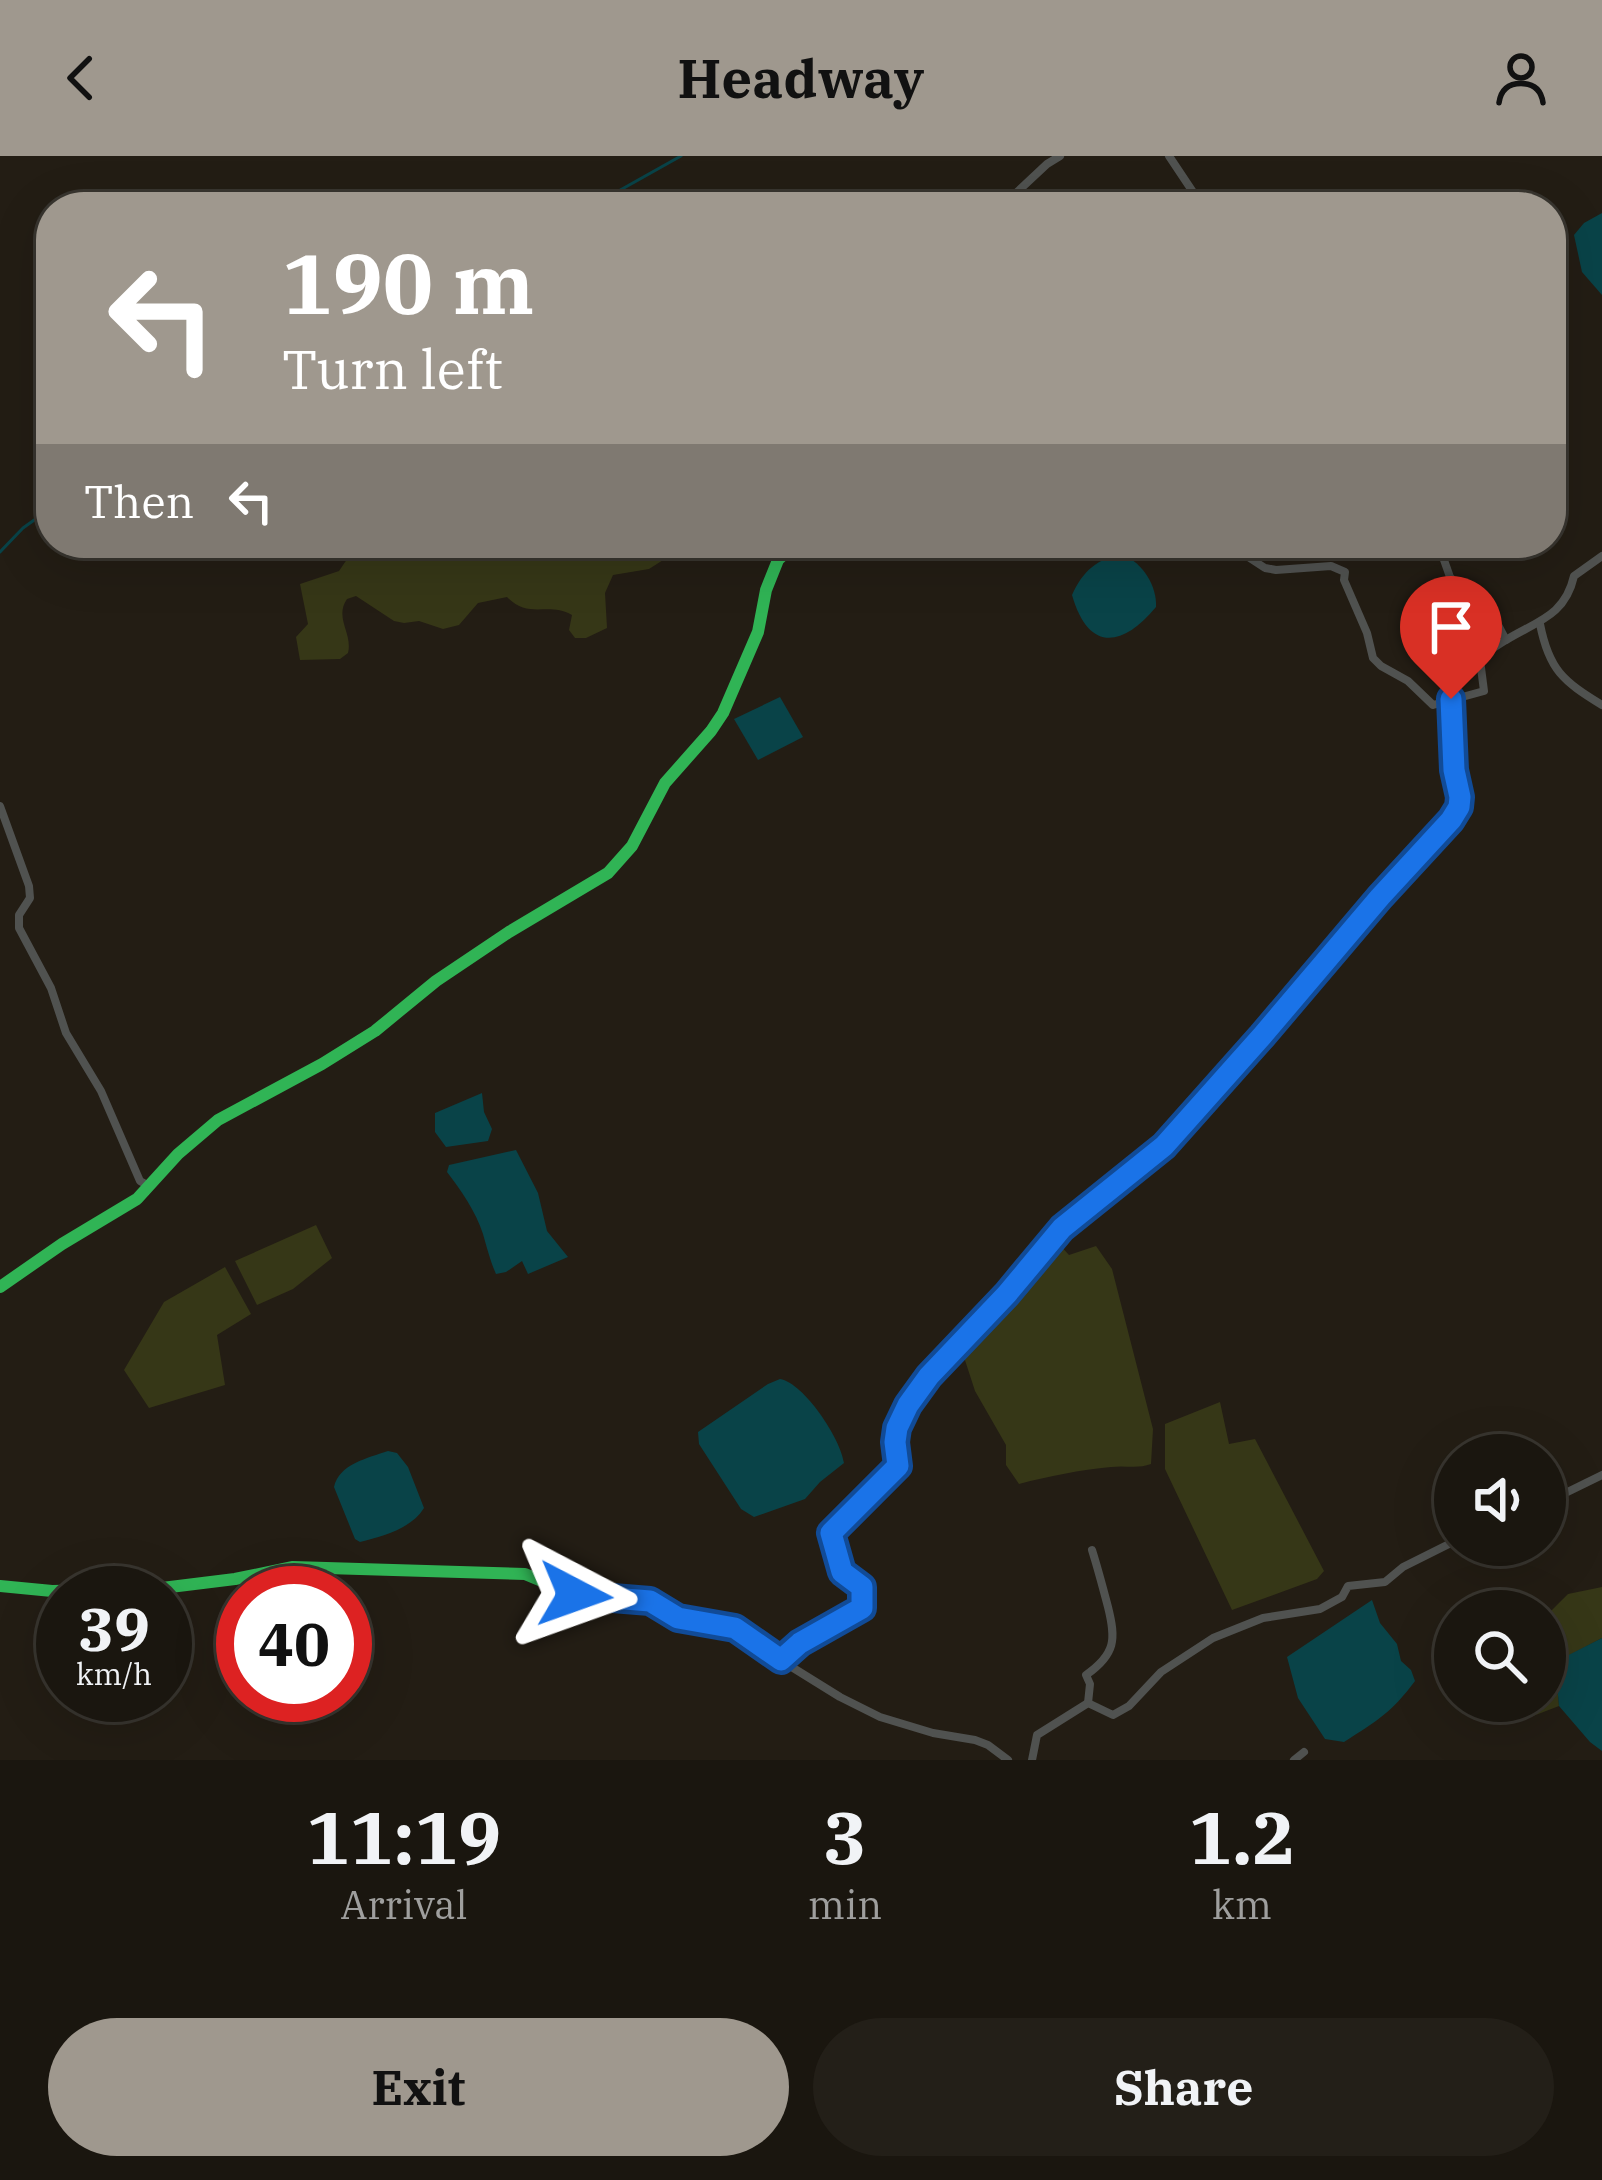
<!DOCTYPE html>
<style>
:root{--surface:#1a160f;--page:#231f18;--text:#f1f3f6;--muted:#9f9f9e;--line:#38352f;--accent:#9f988e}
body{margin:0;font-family:"IBM Plex Serif",serif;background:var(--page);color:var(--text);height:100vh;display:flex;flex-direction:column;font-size:45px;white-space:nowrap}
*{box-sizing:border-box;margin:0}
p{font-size:39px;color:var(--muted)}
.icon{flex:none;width:66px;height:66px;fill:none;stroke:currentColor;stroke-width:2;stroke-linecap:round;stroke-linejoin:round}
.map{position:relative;height:1604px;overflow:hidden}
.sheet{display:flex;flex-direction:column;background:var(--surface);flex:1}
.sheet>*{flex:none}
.banner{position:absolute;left:36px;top:36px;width:1530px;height:366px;border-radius:48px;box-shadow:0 12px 48px #0002,0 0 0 3px var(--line);background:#9f988e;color:#fff;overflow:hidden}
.tools{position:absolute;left:1434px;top:1278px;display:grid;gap:24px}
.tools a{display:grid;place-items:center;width:132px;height:132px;border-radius:50%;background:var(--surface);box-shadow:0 12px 48px #0002,0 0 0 3px var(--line);font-size:60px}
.speed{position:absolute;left:36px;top:1410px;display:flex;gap:24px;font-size:60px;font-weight:700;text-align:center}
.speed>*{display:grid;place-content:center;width:156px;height:156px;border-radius:50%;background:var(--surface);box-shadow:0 12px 48px #0002,0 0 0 3px var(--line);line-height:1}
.speed small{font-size:30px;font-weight:400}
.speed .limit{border:18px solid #d22;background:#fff;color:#111}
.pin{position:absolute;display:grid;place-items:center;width:102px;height:102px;color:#fff;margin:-123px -51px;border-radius:50% 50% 50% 0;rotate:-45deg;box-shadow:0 0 12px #0007}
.pin .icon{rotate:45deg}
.me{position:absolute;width:132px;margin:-66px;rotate:94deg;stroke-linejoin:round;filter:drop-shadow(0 0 9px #0008)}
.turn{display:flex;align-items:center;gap:42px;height:252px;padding:0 48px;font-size:54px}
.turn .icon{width:156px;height:156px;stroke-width:2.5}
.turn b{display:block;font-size:84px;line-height:102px}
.then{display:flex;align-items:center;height:114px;padding:0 48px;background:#0003;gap:24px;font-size:45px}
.eta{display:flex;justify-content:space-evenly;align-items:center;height:204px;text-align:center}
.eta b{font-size:72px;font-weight:800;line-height:84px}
.primary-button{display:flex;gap:24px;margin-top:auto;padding:24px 48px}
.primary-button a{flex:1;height:138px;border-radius:72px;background:var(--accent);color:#111;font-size:48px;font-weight:800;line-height:138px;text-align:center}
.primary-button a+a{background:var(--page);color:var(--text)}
header{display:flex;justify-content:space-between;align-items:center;height:156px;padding:0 48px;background:var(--accent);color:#111;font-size:54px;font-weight:800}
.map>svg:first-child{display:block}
.green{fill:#363717}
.water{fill:#094348}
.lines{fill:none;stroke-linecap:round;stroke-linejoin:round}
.stream{stroke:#094348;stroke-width:3}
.street{stroke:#505250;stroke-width:8}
.fast{stroke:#30b455;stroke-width:12}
.slow{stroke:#ff9f0a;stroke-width:12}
.jam{stroke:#e5322d;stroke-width:12}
.route-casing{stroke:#114b97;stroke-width:30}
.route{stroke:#1a73e8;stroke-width:21}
</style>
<header><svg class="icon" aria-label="back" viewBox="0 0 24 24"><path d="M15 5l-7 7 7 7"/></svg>Headway<svg class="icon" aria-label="person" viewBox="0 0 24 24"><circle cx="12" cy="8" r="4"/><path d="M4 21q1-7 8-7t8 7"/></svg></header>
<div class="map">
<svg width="1602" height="1604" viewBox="0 0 1602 1604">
<rect width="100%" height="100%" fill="#231d14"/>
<!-- green -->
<g class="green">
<path d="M358 387H662L671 399 649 413 613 419 605 437 607 472 586 482H575L569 474 572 459C548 445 529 464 507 441L478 447 459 469 443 473 419 465 404 467 394 465 356 440 347 443C334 462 353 477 348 497L340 503 300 504 296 481 308 468 300 428 339 415Z"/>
<polygon points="316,1069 332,1102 293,1133 257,1149 235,1105"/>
<path d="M1056 1085 1069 1099 1096 1090 1112 1113 1153 1273 1151 1308C1138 1313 1125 1309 1111 1311 1080 1314 1049 1320 1019 1328L1006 1309V1289L975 1235 963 1198 1031 1112Z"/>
<polygon points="225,1111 251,1158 217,1179 225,1229 149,1252 124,1214 164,1146"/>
<polygon points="1220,1246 1229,1288 1255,1283 1324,1415 1317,1423 1232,1454 1165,1313 1165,1268"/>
<polygon points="1602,1431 1602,1482 1549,1510 1557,1528 1559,1550 1520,1565 1512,1545 1545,1545 1545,1461 1568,1438"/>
</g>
<!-- water -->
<g class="water">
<polygon points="1602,57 1602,139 1582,116 1574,79 1584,67"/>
<path d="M1123 399C1143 407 1157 430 1156 451 1121 493 1088 495 1072 439 1082 416 1098 401 1123 399Z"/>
<polygon points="780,541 803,581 758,604 734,563"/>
<polygon points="482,937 484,956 492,973 488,985 446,991 435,976 435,957"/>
<path d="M516 994 538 1037 547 1075 568 1101 528 1118 522 1105 506 1116 496 1118C490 1104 487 1092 483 1078 476 1056 461 1034 447 1016L449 1009Z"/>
<path d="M780 1223C804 1227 841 1283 844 1307L820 1326 805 1343 754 1361 741 1353 699 1288 698 1276 768 1228Z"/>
<path d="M388 1295 397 1297 408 1311 424 1352C411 1373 383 1380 360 1386L355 1383 334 1331C339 1308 368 1302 388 1295Z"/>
<path d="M1372 1444 1380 1467 1397 1488 1401 1505 1411 1514 1415 1525C1392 1556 1377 1565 1344 1586L1325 1583 1298 1542 1287 1501Z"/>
<polygon points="1602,1482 1602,1595 1590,1586 1559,1550 1557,1528 1549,1509"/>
</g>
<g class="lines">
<!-- stream -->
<g class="stream">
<polyline points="590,51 681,0"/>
<polyline points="0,396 23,372 51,352"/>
</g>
<!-- street -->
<g class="street">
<polyline points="1169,0 1203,51"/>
<polyline points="1001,51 1047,8 1060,0"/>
<polyline points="1200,387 1239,395 1265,412 1276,414 1331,410 1345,416 1344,424 1367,477 1373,502 1381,510 1408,525 1433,549 1484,535 1480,504 1484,498 1506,484 1485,444 1460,432 1450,421 1438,387"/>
<path d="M1540 468C1549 514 1563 525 1602 549"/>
<path d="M1506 484C1537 465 1565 460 1574 420L1602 400"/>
<polyline points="0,650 29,730 30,742 19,759 19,772 51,832 66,877 101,935 140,1025 149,1030"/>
<polyline points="1545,1347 1602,1319"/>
<polyline points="782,1505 840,1541 880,1561 933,1577 975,1584 988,1589 1008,1604"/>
<path d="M1088 1547 1090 1528 1086 1519C1116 1498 1116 1483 1108 1451 1103 1432 1098 1413 1092 1394"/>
<polyline points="1032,1604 1037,1579 1088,1547 1113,1559 1129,1550 1161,1516 1213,1482 1263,1462 1320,1453 1342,1441 1348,1430 1385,1426 1403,1411 1455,1385"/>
<polyline points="1294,1604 1304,1596"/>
</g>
<!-- fast -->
<g class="fast">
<polyline points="0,1131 62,1088 137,1043 178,998 218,964 322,908 375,875 436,825 509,776 608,717 632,690 665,627 711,575 723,557 758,476 766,434 778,404 796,387"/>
<polyline points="0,1430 52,1435 154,1433 235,1423 293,1411 525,1418 575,1439 650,1445 678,1462 735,1472 781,1504 800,1487 863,1452 862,1440"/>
</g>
<!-- slow -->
<polyline class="slow" points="862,1440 862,1431 842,1416 831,1377 897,1309 897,1274 904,1256 928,1220 1004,1140 1055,1079 1156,997 1284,855"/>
<!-- jam -->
<polyline class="jam" points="1284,855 1451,664 1459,651 1460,641 1454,614 1451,543"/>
</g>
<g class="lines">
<defs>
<polyline id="route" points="575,1439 650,1445 678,1462 735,1472 781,1504 800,1487 862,1452 862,1431 842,1416 831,1377 898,1310 895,1286 897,1272 908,1249 929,1220 1007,1138 1062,1072 1164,990 1262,880 1380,741 1451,664 1459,651 1460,641 1454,614 1451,543"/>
</defs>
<!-- route casing -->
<use href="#route" class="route-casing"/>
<!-- route -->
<use href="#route" class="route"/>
</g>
</svg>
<div class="tools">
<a><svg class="icon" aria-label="sound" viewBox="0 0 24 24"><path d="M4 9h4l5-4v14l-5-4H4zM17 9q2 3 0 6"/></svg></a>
<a><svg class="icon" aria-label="search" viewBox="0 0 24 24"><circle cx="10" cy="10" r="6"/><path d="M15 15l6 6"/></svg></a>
</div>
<div class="speed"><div>39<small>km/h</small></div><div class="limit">40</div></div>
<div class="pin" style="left:1451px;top:543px;background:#d93025"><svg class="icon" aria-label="arrive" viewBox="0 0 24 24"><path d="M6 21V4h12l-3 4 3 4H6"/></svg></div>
<svg class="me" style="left:575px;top:1439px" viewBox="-20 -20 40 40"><path d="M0-17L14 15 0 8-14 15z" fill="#1a73e8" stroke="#fff" stroke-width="4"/></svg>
<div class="banner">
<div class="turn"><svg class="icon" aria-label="left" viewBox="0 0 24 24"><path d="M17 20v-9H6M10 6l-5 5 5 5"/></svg><div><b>190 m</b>Turn left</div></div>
<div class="then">Then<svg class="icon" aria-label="left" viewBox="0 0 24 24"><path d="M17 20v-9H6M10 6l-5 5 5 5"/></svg></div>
</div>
</div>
<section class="sheet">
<div class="eta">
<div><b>11:19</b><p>Arrival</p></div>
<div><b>3</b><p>min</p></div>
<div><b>1.2</b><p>km</p></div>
</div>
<div class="primary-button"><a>Exit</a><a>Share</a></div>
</section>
